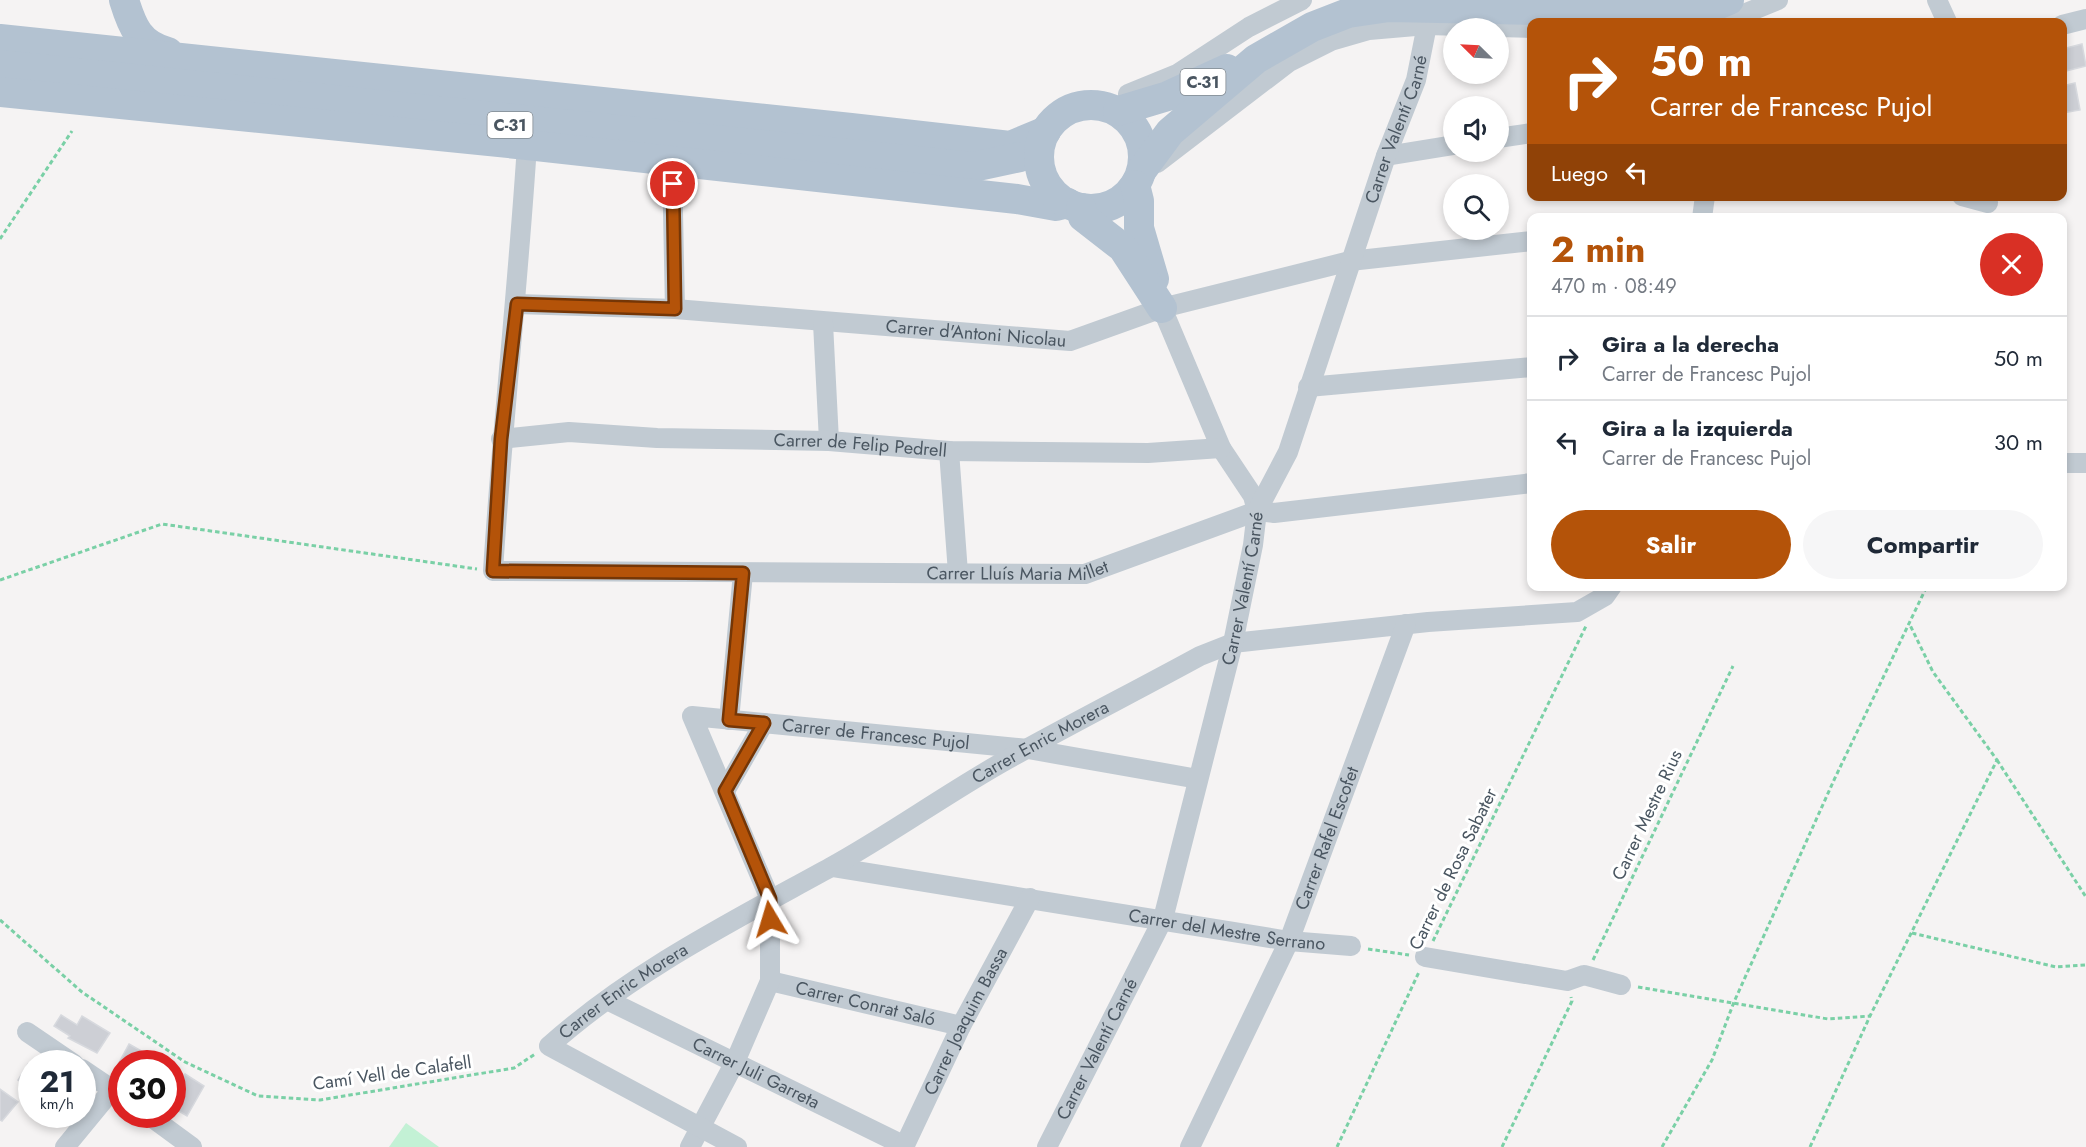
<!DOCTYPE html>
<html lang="es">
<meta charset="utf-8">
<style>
:root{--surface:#fff;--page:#f6f6f7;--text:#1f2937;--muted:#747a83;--line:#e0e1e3;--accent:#b45309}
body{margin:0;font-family:Jost,sans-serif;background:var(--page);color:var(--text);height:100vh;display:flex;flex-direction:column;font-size:22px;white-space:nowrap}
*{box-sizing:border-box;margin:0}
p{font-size:20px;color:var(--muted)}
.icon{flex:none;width:33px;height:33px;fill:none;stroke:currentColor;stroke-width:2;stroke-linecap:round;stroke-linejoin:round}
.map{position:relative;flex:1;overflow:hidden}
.sheet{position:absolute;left:1527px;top:213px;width:540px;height:378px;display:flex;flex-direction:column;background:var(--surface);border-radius:12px;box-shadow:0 3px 9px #0003}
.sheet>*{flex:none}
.banner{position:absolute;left:1527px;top:18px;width:540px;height:183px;border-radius:12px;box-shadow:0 3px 9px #0003;background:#b45309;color:#fff;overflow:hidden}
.needle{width:39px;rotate:294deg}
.tools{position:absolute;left:1443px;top:18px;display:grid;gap:12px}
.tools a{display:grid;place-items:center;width:66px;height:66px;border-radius:50%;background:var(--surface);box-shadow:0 3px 9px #0003;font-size:30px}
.speed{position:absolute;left:18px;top:1050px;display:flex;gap:12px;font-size:30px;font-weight:700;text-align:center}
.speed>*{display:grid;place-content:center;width:78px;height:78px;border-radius:50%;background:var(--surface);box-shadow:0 3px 9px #0003;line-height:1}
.speed small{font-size:15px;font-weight:400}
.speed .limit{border:9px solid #d22;background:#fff;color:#111}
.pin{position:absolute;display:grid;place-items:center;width:51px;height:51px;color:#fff;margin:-26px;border:3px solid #fff;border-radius:50%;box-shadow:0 2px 6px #0007}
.me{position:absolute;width:66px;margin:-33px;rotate:353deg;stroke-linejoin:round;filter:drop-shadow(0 0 4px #0008)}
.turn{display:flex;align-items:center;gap:21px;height:126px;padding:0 24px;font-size:27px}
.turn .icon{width:78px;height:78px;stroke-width:2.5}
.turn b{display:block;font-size:42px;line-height:51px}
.then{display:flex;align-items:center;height:57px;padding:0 24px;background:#0003;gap:12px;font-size:22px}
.round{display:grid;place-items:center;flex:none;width:63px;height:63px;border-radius:32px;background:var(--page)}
.head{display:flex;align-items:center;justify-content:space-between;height:102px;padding:0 24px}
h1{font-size:36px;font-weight:700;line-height:45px;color:var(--accent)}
.primary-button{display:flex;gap:12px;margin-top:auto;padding:12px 24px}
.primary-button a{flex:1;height:69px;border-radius:36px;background:var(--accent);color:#fff;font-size:24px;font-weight:700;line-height:69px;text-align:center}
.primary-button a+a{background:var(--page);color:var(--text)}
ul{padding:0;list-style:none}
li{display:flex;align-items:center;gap:18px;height:84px;padding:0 24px;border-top:2px solid var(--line)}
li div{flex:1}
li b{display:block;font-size:22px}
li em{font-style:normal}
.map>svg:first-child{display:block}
.green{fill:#c3f1d5}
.building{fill:#cdcfd5;stroke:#d7d9de;stroke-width:1.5}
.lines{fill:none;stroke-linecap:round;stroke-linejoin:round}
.path{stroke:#7ad0a6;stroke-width:3;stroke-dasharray:4.5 3;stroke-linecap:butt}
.minor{stroke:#c1cad2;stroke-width:20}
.primary{stroke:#b3c2d1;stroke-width:30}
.route-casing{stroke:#753606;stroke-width:15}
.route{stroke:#b45309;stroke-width:10}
.labels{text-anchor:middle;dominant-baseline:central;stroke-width:6;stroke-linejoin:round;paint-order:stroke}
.shield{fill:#fff;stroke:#808990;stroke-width:1.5}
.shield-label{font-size:16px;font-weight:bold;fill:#4a5661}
.street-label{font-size:18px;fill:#4a5661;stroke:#fff}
</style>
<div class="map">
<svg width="2086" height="1147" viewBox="0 0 2086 1147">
<rect width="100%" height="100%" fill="#f5f3f3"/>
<!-- green -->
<polygon class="green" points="406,1123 439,1147 389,1147"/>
<!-- building -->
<g class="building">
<polygon points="2082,44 2086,66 2062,72 2062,49"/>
<polygon points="2075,83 2080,110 2062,113 2062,86"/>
<polygon points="61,1015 77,1025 82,1016 110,1033 97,1053 68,1038 70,1036 54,1026"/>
<polygon points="129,1044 145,1053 142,1059 151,1064 122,1064 122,1076 114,1072"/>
<polygon points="28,1064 32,1067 32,1090 18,1080"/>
<polygon points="185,1074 204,1086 187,1116 172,1107 172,1096"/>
<polygon points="0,1089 18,1102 2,1121 0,1120"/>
</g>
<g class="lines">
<!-- path -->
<g class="path">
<polyline points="0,239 72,131"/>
<polyline points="0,580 162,524 477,569"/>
<polyline points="1997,760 2086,897"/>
<polyline points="0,920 82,992 185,1062 258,1096 320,1100 514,1068 535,1054"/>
<polyline points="1912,933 2056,967 2086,965"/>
<polyline points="1433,941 1586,626"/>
<polyline points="1368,949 1409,955"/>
<polyline points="1593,960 1733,666"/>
<polyline points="1638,987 1828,1019 1870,1016"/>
<polyline points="1337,1147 1419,972"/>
<polyline points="1502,1147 1572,1001 1571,997"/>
<polyline points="1662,1147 1712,1060 1734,1002 1834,780 1927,586"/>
<polyline points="1810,1147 1870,1016 1997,760 1933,672 1909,623"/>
</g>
<!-- minor -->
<g class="minor">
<polyline points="1937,0 1947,22"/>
<polyline points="1724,22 1778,0"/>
<polyline points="2062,25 2086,19"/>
<polyline points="1128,94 1177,74 1249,27 1302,0"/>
<polyline points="1498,138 1532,133"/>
<path id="s1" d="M527 145C518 287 502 429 493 571L1085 574 1257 511 1274 513 1532 483"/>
<polyline points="1386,156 1454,145"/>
<polyline points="672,163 675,309"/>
<polyline points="1157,163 1289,62 1331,41 1369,30 1427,25 1532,28"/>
<polyline points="1962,196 1988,203"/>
<polyline points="1702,218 1705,196"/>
<path id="s2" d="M517 304 675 309 1070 341 1162 308 1350 261 1532 241"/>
<polyline points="1162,308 1221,448 1253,496 1257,511"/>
<polyline points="823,323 829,441"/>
<polyline points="1308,387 1532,367"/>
<path id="s3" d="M501 439 569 432 657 438 829 441 949 451 1148 453 1221 448"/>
<polyline points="949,451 958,573"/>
<polyline points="2062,463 2086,463"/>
<polyline points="729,720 743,573"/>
<polyline points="725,791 764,723"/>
<path id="s4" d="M832 867 1289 941 1351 946"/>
<polyline points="1425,957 1567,981 1584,975 1621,985"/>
<path id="s5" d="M770 981 961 1026"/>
<path id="s6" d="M607 1000 905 1146"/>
<polyline points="27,1032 74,1064"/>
<polyline points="82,1069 122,1096"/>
<polyline points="147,1114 192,1147"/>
<polyline points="65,1147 112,1090"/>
<path id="s7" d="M690 1147 735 1062 770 981V899L692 716 1028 749 1198 779"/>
<path id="s8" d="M737 1147 549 1046C633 971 733 921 831 867 889 835 943 796 1001 763 1067 726 1134 692 1200 656L1233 643 1428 622 1577 612 1605 596 1612 586"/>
<path id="s9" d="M904 1147 961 1026 1030 898"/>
<path id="s10" d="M1047 1147 1163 919 1233 643 1253 545 1257 511 1288 452 1386 156 1416 80 1427 25"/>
<path id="s11" d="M1190 1147 1289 941 1406 624"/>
</g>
<!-- primary -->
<g class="primary">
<path d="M124 0C132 26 139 45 168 52"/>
<polyline points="0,39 851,128 1010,146 1046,131"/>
<polyline points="0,65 973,167 1020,157"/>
<polyline points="0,92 527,145 1017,199 1056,206 1068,203"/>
<circle cx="1091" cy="157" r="52"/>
<polyline points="1118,111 1168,96 1227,69"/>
<polyline points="1142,170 1170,132 1256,59 1312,27 1348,13 1389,7 1678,13 1710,8 1729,0"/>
<polyline points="1135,185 1139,201 1139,228 1154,279"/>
<polyline points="1081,208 1083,217 1123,248 1162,308"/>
</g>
</g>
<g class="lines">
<defs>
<polyline id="route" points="673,184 675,309 517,304 501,439 493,571 743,573 729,720 764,723 725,791 770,899 770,919"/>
</defs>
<!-- route casing -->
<use href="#route" class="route-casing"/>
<!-- route -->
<use href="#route" class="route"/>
</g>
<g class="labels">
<!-- shield labels -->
<g class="shield">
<rect x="1180.5" y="69" width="45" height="26" rx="4.5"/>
<rect x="487.5" y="112" width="45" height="26" rx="4.5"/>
</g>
<g class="shield-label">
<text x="1203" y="82">C-31</text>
<text x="510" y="125">C-31</text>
</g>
<!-- street labels -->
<g class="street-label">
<text stroke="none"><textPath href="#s10" startOffset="1082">Carrer Valentí Carné</textPath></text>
<text stroke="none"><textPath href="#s2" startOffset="460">Carrer d'Antoni Nicolau</textPath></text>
<text stroke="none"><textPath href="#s3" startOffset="360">Carrer de Felip Pedrell</textPath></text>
<text stroke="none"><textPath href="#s1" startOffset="952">Carrer Lluís Maria Millet</textPath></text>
<text stroke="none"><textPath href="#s10" startOffset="596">Carrer Valentí Carné</textPath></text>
<text stroke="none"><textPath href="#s7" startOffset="650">Carrer de Francesc Pujol</textPath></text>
<text stroke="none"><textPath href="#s8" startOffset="792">Carrer Enric Morera</textPath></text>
<text transform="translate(1647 815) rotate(-65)">Carrer Mestre Rius</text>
<text stroke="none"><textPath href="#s11" startOffset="338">Carrer Rafel Escofet</textPath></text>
<text transform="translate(1453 869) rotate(-64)">Carrer de Rosa Sabater</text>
<text stroke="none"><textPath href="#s4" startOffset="400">Carrer del Mestre Serrano</textPath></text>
<text stroke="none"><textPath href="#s8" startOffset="306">Carrer Enric Morera</textPath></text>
<text stroke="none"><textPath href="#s5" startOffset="98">Carrer Conrat Saló</textPath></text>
<text stroke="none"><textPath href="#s9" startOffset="140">Carrer Joaquim Bassa</textPath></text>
<text stroke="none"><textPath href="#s10" startOffset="110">Carrer Valentí Carné</textPath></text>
<text transform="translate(392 1073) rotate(-8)">Camí Vell de Calafell</text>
<text stroke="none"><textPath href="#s6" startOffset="166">Carrer Juli Garreta</textPath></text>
</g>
</g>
</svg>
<div class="tools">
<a><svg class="needle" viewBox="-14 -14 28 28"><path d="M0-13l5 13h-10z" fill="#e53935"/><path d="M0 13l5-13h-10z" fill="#747a83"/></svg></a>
<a><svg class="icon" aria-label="sound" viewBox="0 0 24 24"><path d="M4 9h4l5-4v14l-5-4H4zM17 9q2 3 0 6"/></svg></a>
<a><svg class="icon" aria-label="search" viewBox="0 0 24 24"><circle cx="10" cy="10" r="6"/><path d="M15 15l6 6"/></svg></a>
</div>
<div class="speed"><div>21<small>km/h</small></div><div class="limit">30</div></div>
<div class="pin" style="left:673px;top:184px;background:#d93025"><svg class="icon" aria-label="arrive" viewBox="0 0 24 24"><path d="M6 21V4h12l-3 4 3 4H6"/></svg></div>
<svg class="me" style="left:770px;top:919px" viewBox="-20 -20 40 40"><path d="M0-17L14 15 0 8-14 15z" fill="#b45309" stroke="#fff" stroke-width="4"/></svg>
<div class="banner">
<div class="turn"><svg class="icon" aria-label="right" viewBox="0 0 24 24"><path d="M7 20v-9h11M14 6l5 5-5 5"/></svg><div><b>50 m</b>Carrer de Francesc Pujol</div></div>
<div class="then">Luego<svg class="icon" aria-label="left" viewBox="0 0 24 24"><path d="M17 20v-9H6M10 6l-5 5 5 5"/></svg></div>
</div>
<section class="sheet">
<div class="head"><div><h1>2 min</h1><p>470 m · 08:49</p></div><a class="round" style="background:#d93025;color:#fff"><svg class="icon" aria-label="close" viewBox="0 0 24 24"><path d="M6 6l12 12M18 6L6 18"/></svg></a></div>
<ul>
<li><svg class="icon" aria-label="right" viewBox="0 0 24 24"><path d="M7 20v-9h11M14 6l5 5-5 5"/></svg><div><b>Gira a la derecha</b><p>Carrer de Francesc Pujol</p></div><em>50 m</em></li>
<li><svg class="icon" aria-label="left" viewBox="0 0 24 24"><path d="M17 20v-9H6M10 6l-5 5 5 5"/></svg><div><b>Gira a la izquierda</b><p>Carrer de Francesc Pujol</p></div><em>30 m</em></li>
</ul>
<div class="primary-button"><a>Salir</a><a>Compartir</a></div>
</section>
</div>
